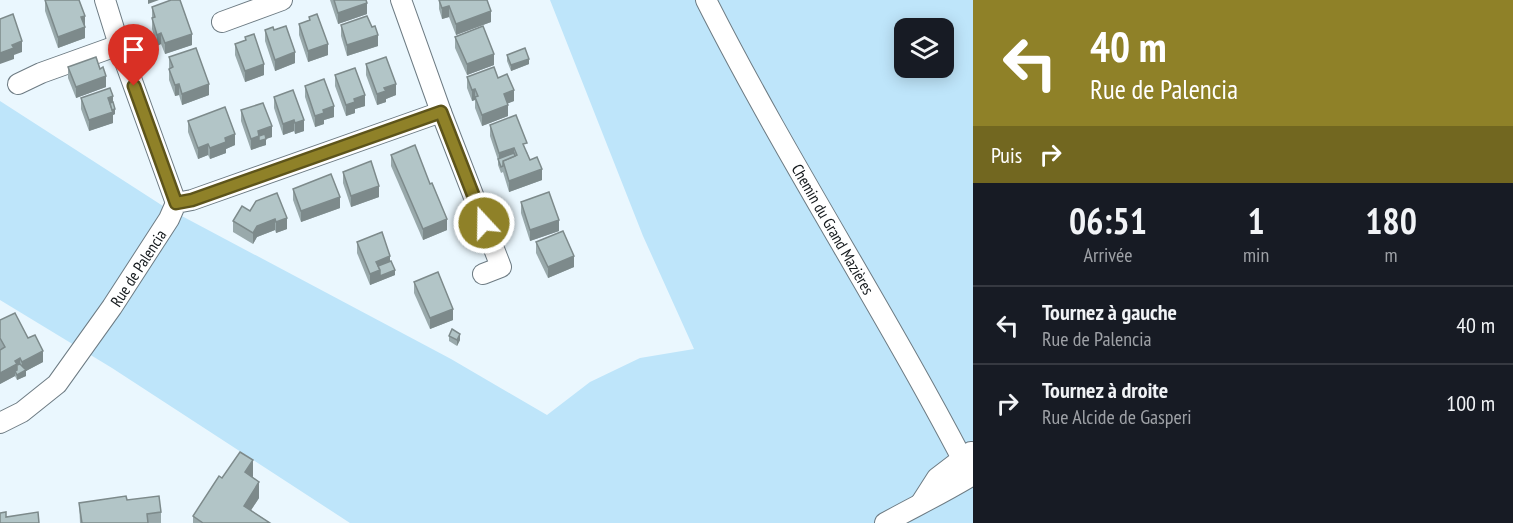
<!DOCTYPE html>
<html lang="fr">
<meta charset="utf-8">
<style>
:root{--surface:#171b24;--page:#20242c;--text:#f1f3f6;--muted:#9ea1a6;--line:#363941}
body{margin:0;font-family:"PT Sans Narrow",sans-serif;background:var(--page);color:var(--text);height:100vh;display:flex;flex-direction:column;font-size:22px;white-space:nowrap}
*{box-sizing:border-box;margin:0}
p{font-size:20px;color:var(--muted)}
.icon{flex:none;width:33px;height:33px;fill:none;stroke:currentColor;stroke-width:2;stroke-linecap:round;stroke-linejoin:round}
.map{position:relative;flex:1;overflow:hidden}
.drawer{display:flex;flex-direction:column;background:var(--surface);width:540px}
.drawer>*{flex:none}
.guide{background:#8f8128;color:#fff;overflow:hidden}
.buttons{position:absolute;left:894px;top:18px;display:grid;gap:12px}
.buttons a{display:grid;place-items:center;width:60px;height:60px;border-radius:12px;background:var(--surface);box-shadow:0 3px 15px #0003;font-size:30px}
.pin{position:absolute;display:grid;place-items:center;width:51px;height:51px;color:#fff;margin:-62px -26px;border-radius:50% 50% 50% 0;rotate:-45deg;box-shadow:0 0 6px #0007}
.pin .icon{rotate:45deg}
.me{position:absolute;width:66px;margin:-33px;rotate:339deg;stroke-linejoin:round;filter:drop-shadow(0 0 4px #0008)}
.turn{display:flex;align-items:center;gap:21px;height:126px;padding:0 18px;font-size:27px}
.turn .icon{width:78px;height:78px;stroke-width:2.5}
.turn b{display:block;font-size:42px;line-height:51px}
.then{display:flex;align-items:center;height:57px;padding:0 18px;background:#0003;gap:12px;font-size:22px}
.eta{display:flex;justify-content:space-evenly;align-items:center;height:102px;text-align:center}
.eta b{font-size:36px;font-weight:700;line-height:42px}
ul{padding:0;list-style:none}
li{display:flex;align-items:center;gap:18px;height:78px;padding:0 18px;border-top:2px solid var(--line)}
li div{flex:1}
li b{display:block;font-size:22px}
li em{font-style:normal}
main{display:flex;flex:1;min-height:0}
.map>svg:first-child{display:block}
.grass{fill:#bee5fa;fill-rule:evenodd}
.lines{fill:none;stroke-linecap:round;stroke-linejoin:round}
.street-casing{stroke:#6d7b83;stroke-width:22}
.street{stroke:#fff;stroke-width:20}
.wall{fill:#99a9ab}
.shaded-wall{fill:#7d8a8b}
.building{fill:#b2c5c7;stroke:#7d8a8b;stroke-width:1.5}
.route-casing{stroke:#5d541a;stroke-width:15}
.route{stroke:#8f8128;stroke-width:10}
.labels{text-anchor:middle;dominant-baseline:central;stroke-width:4.5;stroke-linejoin:round;paint-order:stroke}
.street-label{font-size:16px;fill:#13181b;stroke:#fff}
</style>
<main>
<div class="map">
<svg width="973" height="523" viewBox="0 0 973 523">
<rect width="100%" height="100%" fill="#eaf7fe"/>
<!-- grass -->
<path class="grass" d="M550 0H973V523H350L112 368 0 300V101L163 206 451 359 547 415 590 382 640 358 694 349 643 236ZM904 28H944V68H904Z"/>
<g class="lines">
<defs>
<g id="street">
<polyline points="105,0 119,45 176,203"/>
<polyline points="401,0 441,112 501,267 483,274"/>
<path d="M706 0C788 162 888 315 971 476 943 493 914 507 885 523"/>
<polyline points="222,22 282,0"/>
<polyline points="18,84 41,73 119,45"/>
<polyline points="0,423 22,412 57,384 112,307 169,219 176,203 192,200 441,112"/>
<polyline points="921,503 937,478 971,452"/>
</g>
</defs>
<!-- street casing -->
<use href="#street" class="street-casing"/>
<!-- street -->
<use href="#street" class="street"/>
</g>
<!-- wall -->
<g class="wall">
<polygon points="45,0 76,1 85,27 85,38 58,48 45,11"/>
<polygon points="330,0 366,0 367,14 338,24"/>
<polygon points="439,0 487,0 491,22 456,35 449,17 442,19 439,9"/>
<polygon points="152,7 192,45 165,54 161,44 157,46 152,29"/>
<polygon points="309,17 328,55 308,62 299,35 299,24 309,21"/>
<polygon points="341,25 378,46 347,56 341,36"/>
<polygon points="265,30 295,63 275,71 265,41"/>
<polygon points="245,37 264,75 245,82 235,55 235,44 245,41"/>
<polygon points="455,37 494,65 467,75 455,48"/>
<polygon points="507,55 529,64 511,71 507,61"/>
<polygon points="169,57 209,95 182,105 179,95 175,96 169,80"/>
<polygon points="366,64 396,95 386,99 386,102 377,105 366,75"/>
<polygon points="68,67 106,87 76,98 68,78"/>
<polygon points="335,75 365,106 355,109 355,113 346,116 335,86"/>
<polygon points="467,77 498,78 514,101 507,103 508,116 482,126 475,108 475,100 472,101 467,88"/>
<polygon points="305,86 334,117 324,120 324,124 315,127 305,97"/>
<polygon points="274,97 304,131 295,134 294,131 283,135 274,108"/>
<polygon points="81,98 113,102 115,114 113,115 113,123 89,131 81,109"/>
<polygon points="241,110 272,137 266,139 266,145 251,150 241,121"/>
<polygon points="188,121 235,145 226,149 226,153 210,159 208,155 198,159 188,132"/>
<polygon points="490,125 527,152 530,160 542,180 509,192 503,172 501,173 498,165 498,160 490,136"/>
<polygon points="391,155 447,230 423,240 391,166"/>
<polygon points="343,172 379,197 351,207 343,183"/>
<polygon points="293,189 340,208 301,222 293,200"/>
<polygon points="256,201 287,229 276,233 275,230 257,237 253,244 233,232 233,221 250,211"/>
<polygon points="521,202 559,231 530,241 521,213"/>
<polygon points="357,242 390,262 395,275 370,285 357,253"/>
<polygon points="536,242 574,267 548,278 536,253"/>
<polygon points="414,282 453,320 430,329 414,293"/>
<polygon points="0,320 28,338 43,362 26,371 26,376 17,380 15,376 0,384"/>
<polygon points="449,336 460,340 457,346 449,341"/>
<polygon points="253,476 253,477 259,498 251,510 270,523 193,523 193,516 222,478"/>
<polygon points="127,500 161,512 161,523 80,523 79,503"/>
</g>
<!-- shaded-wall -->
<g class="shaded-wall">
<polygon points="148,0 159,0 148,4"/>
<polygon points="367,3 367,14 338,24 338,13"/>
<polygon points="449,6 449,17 442,19 442,8"/>
<polygon points="491,11 491,22 456,35 456,24"/>
<polygon points="85,16 85,27 81,28 81,17"/>
<polygon points="85,27 85,38 58,48 58,37"/>
<polygon points="161,33 161,44 157,46 157,35"/>
<polygon points="192,34 192,45 165,54 165,43"/>
<polygon points="378,35 378,46 347,56 347,45"/>
<polygon points="22,41 22,52 14,55 14,59 0,64 0,53 12,45"/>
<polygon points="328,44 328,55 308,62 308,51"/>
<polygon points="295,52 295,63 275,71 275,60"/>
<polygon points="494,54 494,65 467,75 467,64"/>
<polygon points="529,59 529,64 511,71 511,65"/>
<polygon points="264,64 264,75 245,82 245,71"/>
<polygon points="106,76 106,87 76,98 76,87"/>
<polygon points="179,84 179,95 175,96 175,85"/>
<polygon points="209,84 209,95 182,105 182,94"/>
<polygon points="396,84 396,95 386,99 386,102 377,105 377,94 384,88"/>
<polygon points="475,89 475,100 472,101 472,90"/>
<polygon points="514,90 514,101 504,105 504,94"/>
<polygon points="365,95 365,106 355,109 355,113 346,116 346,105 354,99"/>
<polygon points="113,96 113,107 110,108 108,98"/>
<polygon points="508,105 508,116 482,126 482,115"/>
<polygon points="334,106 334,117 324,120 324,124 315,127 315,116 323,110"/>
<polygon points="115,109 115,114 113,115 113,123 89,131 89,120"/>
<polygon points="294,120 294,131 283,135 283,124"/>
<polygon points="304,120 304,131 295,134 295,123"/>
<polygon points="272,126 272,137 266,139 266,145 259,147 259,141 259,147 251,150 251,139 258,131"/>
<polygon points="235,134 235,145 226,149 226,153 210,159 210,148 225,138"/>
<polygon points="208,144 208,155 198,159 198,148"/>
<polygon points="514,148 514,159 499,162 499,153"/>
<polygon points="542,169 542,180 509,192 509,181"/>
<polygon points="379,186 379,197 351,207 351,196"/>
<polygon points="340,197 340,208 301,222 301,211"/>
<polygon points="287,218 287,229 276,233 276,222"/>
<polygon points="275,219 275,230 257,237 253,244 253,233 257,226"/>
<polygon points="447,219 447,230 423,240 423,229"/>
<polygon points="559,220 559,231 530,241 530,230"/>
<polygon points="390,256 390,267 395,270 395,275 370,285 370,274 376,262"/>
<polygon points="574,256 574,267 548,278 548,267"/>
<polygon points="453,309 453,320 430,329 430,318"/>
<polygon points="460,334 460,340 457,346 457,340"/>
<polygon points="43,351 43,362 26,371 26,376 17,380 17,375 22,372 22,362"/>
<polygon points="20,358 20,369 15,371 15,376 0,384 0,373 15,361"/>
<polygon points="253,460 253,476 245,488 245,472"/>
<polygon points="259,482 259,498 244,521 244,506"/>
</g>
<!-- building -->
<g class="building">
<polygon points="45,0 79,0 85,16 81,17 85,27 58,37"/>
<polygon points="171,0 180,0 192,34 165,43 161,33 157,35 152,18 155,17 152,7"/>
<polygon points="334,0 366,0 367,3 338,13"/>
<polygon points="439,0 487,0 491,11 456,24 449,6 442,8"/>
<polygon points="13,14 22,41 12,45 14,48 0,53 0,19"/>
<polygon points="317,14 328,44 308,51 299,24 310,20 309,17"/>
<polygon points="367,16 372,27 375,26 378,35 347,45 341,25"/>
<polygon points="286,26 295,52 275,60 265,30 273,27 274,30"/>
<polygon points="483,26 494,54 467,64 455,37"/>
<polygon points="254,34 264,64 245,71 235,44 246,40 245,37"/>
<polygon points="196,48 209,84 182,94 179,84 175,85 169,69 173,67 169,57"/>
<polygon points="525,48 529,59 511,65 507,55"/>
<polygon points="96,57 100,69 103,67 106,76 76,87 68,67"/>
<polygon points="386,57 396,84 384,88 386,91 377,94 366,64"/>
<polygon points="494,67 498,78 507,74 514,90 504,94 508,105 482,115 475,97 478,96 475,89 472,90 467,77"/>
<polygon points="355,68 365,95 354,99 355,102 346,105 335,75"/>
<polygon points="324,79 334,106 323,110 324,113 315,116 305,86"/>
<polygon points="110,88 113,96 108,98 113,112 89,120 81,98"/>
<polygon points="293,90 304,120 295,123 294,120 283,124 274,97"/>
<polygon points="113,102 115,109 112,110 110,103"/>
<polygon points="263,103 272,126 258,131 259,136 251,139 241,110"/>
<polygon points="225,107 235,134 225,138 226,142 210,148 208,144 198,148 188,121"/>
<polygon points="516,115 527,143 523,144 530,160 537,157 542,169 509,181 503,161 517,155 514,148 499,153 490,125"/>
<polygon points="265,134 266,139 259,141 259,136"/>
<polygon points="415,145 430,184 432,183 447,219 423,229 391,155"/>
<polygon points="514,153 515,156 503,161 503,166 501,167 498,159"/>
<polygon points="371,161 379,186 351,196 343,172"/>
<polygon points="331,174 340,197 301,211 293,189"/>
<polygon points="549,192 559,220 530,230 521,202"/>
<polygon points="277,193 287,218 276,222 275,219 257,226 253,233 233,221 242,206 250,211 256,201"/>
<polygon points="563,231 574,256 548,267 536,242"/>
<polygon points="382,232 390,256 376,262 380,270 370,274 357,242"/>
<polygon points="391,261 395,270 380,276 380,270 378,266"/>
<polygon points="438,272 453,309 430,318 414,282"/>
<polygon points="15,313 28,338 35,335 43,351 22,362 20,358 15,361 17,364 0,373 0,350 5,347 0,338 0,320"/>
<polygon points="452,329 460,334 457,340 449,336"/>
<polygon points="20,364 26,370 17,375 15,371 17,370 17,365"/>
<polygon points="240,452 253,460 245,472 259,482 244,506 270,523 203,523 193,516 219,476 222,478"/>
<polygon points="126,496 127,500 159,496 161,512 147,514 148,523 82,523 79,503"/>
<polygon points="6,512 6,517 38,512 39,523 0,523 0,513"/>
</g>
<g class="lines">
<defs>
<polyline id="route" points="134,86 176,203 192,200 441,112 484,223"/>
</defs>
<!-- route casing -->
<use href="#route" class="route-casing"/>
<!-- route -->
<use href="#route" class="route"/>
</g>
<g class="labels">
<!-- street labels -->
<g class="street-label">
<text transform="translate(833 229) rotate(60)">Chemin du Grand Mazières</text>
<text transform="translate(138 268) rotate(-57)">Rue de Palencia</text>
</g>
</g>
</svg>
<div class="buttons">
<a><svg class="icon" aria-label="layers" viewBox="0 0 24 24"><path d="M12 4l9 5-9 5-9-5zM3 14l9 5 9-5"/></svg></a>
</div>
<div class="pin" style="left:134px;top:86px;background:#d93025"><svg class="icon" aria-label="arrive" viewBox="0 0 24 24"><path d="M6 21V4h12l-3 4 3 4H6"/></svg></div>
<svg class="me" style="left:484px;top:223px" viewBox="-20 -20 40 40"><circle r="17" fill="#8f8128" stroke="#fff" stroke-width="3"/><path d="M0-11L8 9 0 5-8 9z" fill="#fff"/></svg>
</div>
<section class="drawer">
<div class="guide">
<div class="turn"><svg class="icon" aria-label="left" viewBox="0 0 24 24"><path d="M17 20v-9H6M10 6l-5 5 5 5"/></svg><div><b>40 m</b>Rue de Palencia</div></div>
<div class="then">Puis<svg class="icon" aria-label="right" viewBox="0 0 24 24"><path d="M7 20v-9h11M14 6l5 5-5 5"/></svg></div>
</div>
<div class="eta">
<div><b>06:51</b><p>Arrivée</p></div>
<div><b>1</b><p>min</p></div>
<div><b>180</b><p>m</p></div>
</div>
<ul>
<li><svg class="icon" aria-label="left" viewBox="0 0 24 24"><path d="M17 20v-9H6M10 6l-5 5 5 5"/></svg><div><b>Tournez à gauche</b><p>Rue de Palencia</p></div><em>40 m</em></li>
<li><svg class="icon" aria-label="right" viewBox="0 0 24 24"><path d="M7 20v-9h11M14 6l5 5-5 5"/></svg><div><b>Tournez à droite</b><p>Rue Alcide de Gasperi</p></div><em>100 m</em></li>
</ul>
</section>
</main>
